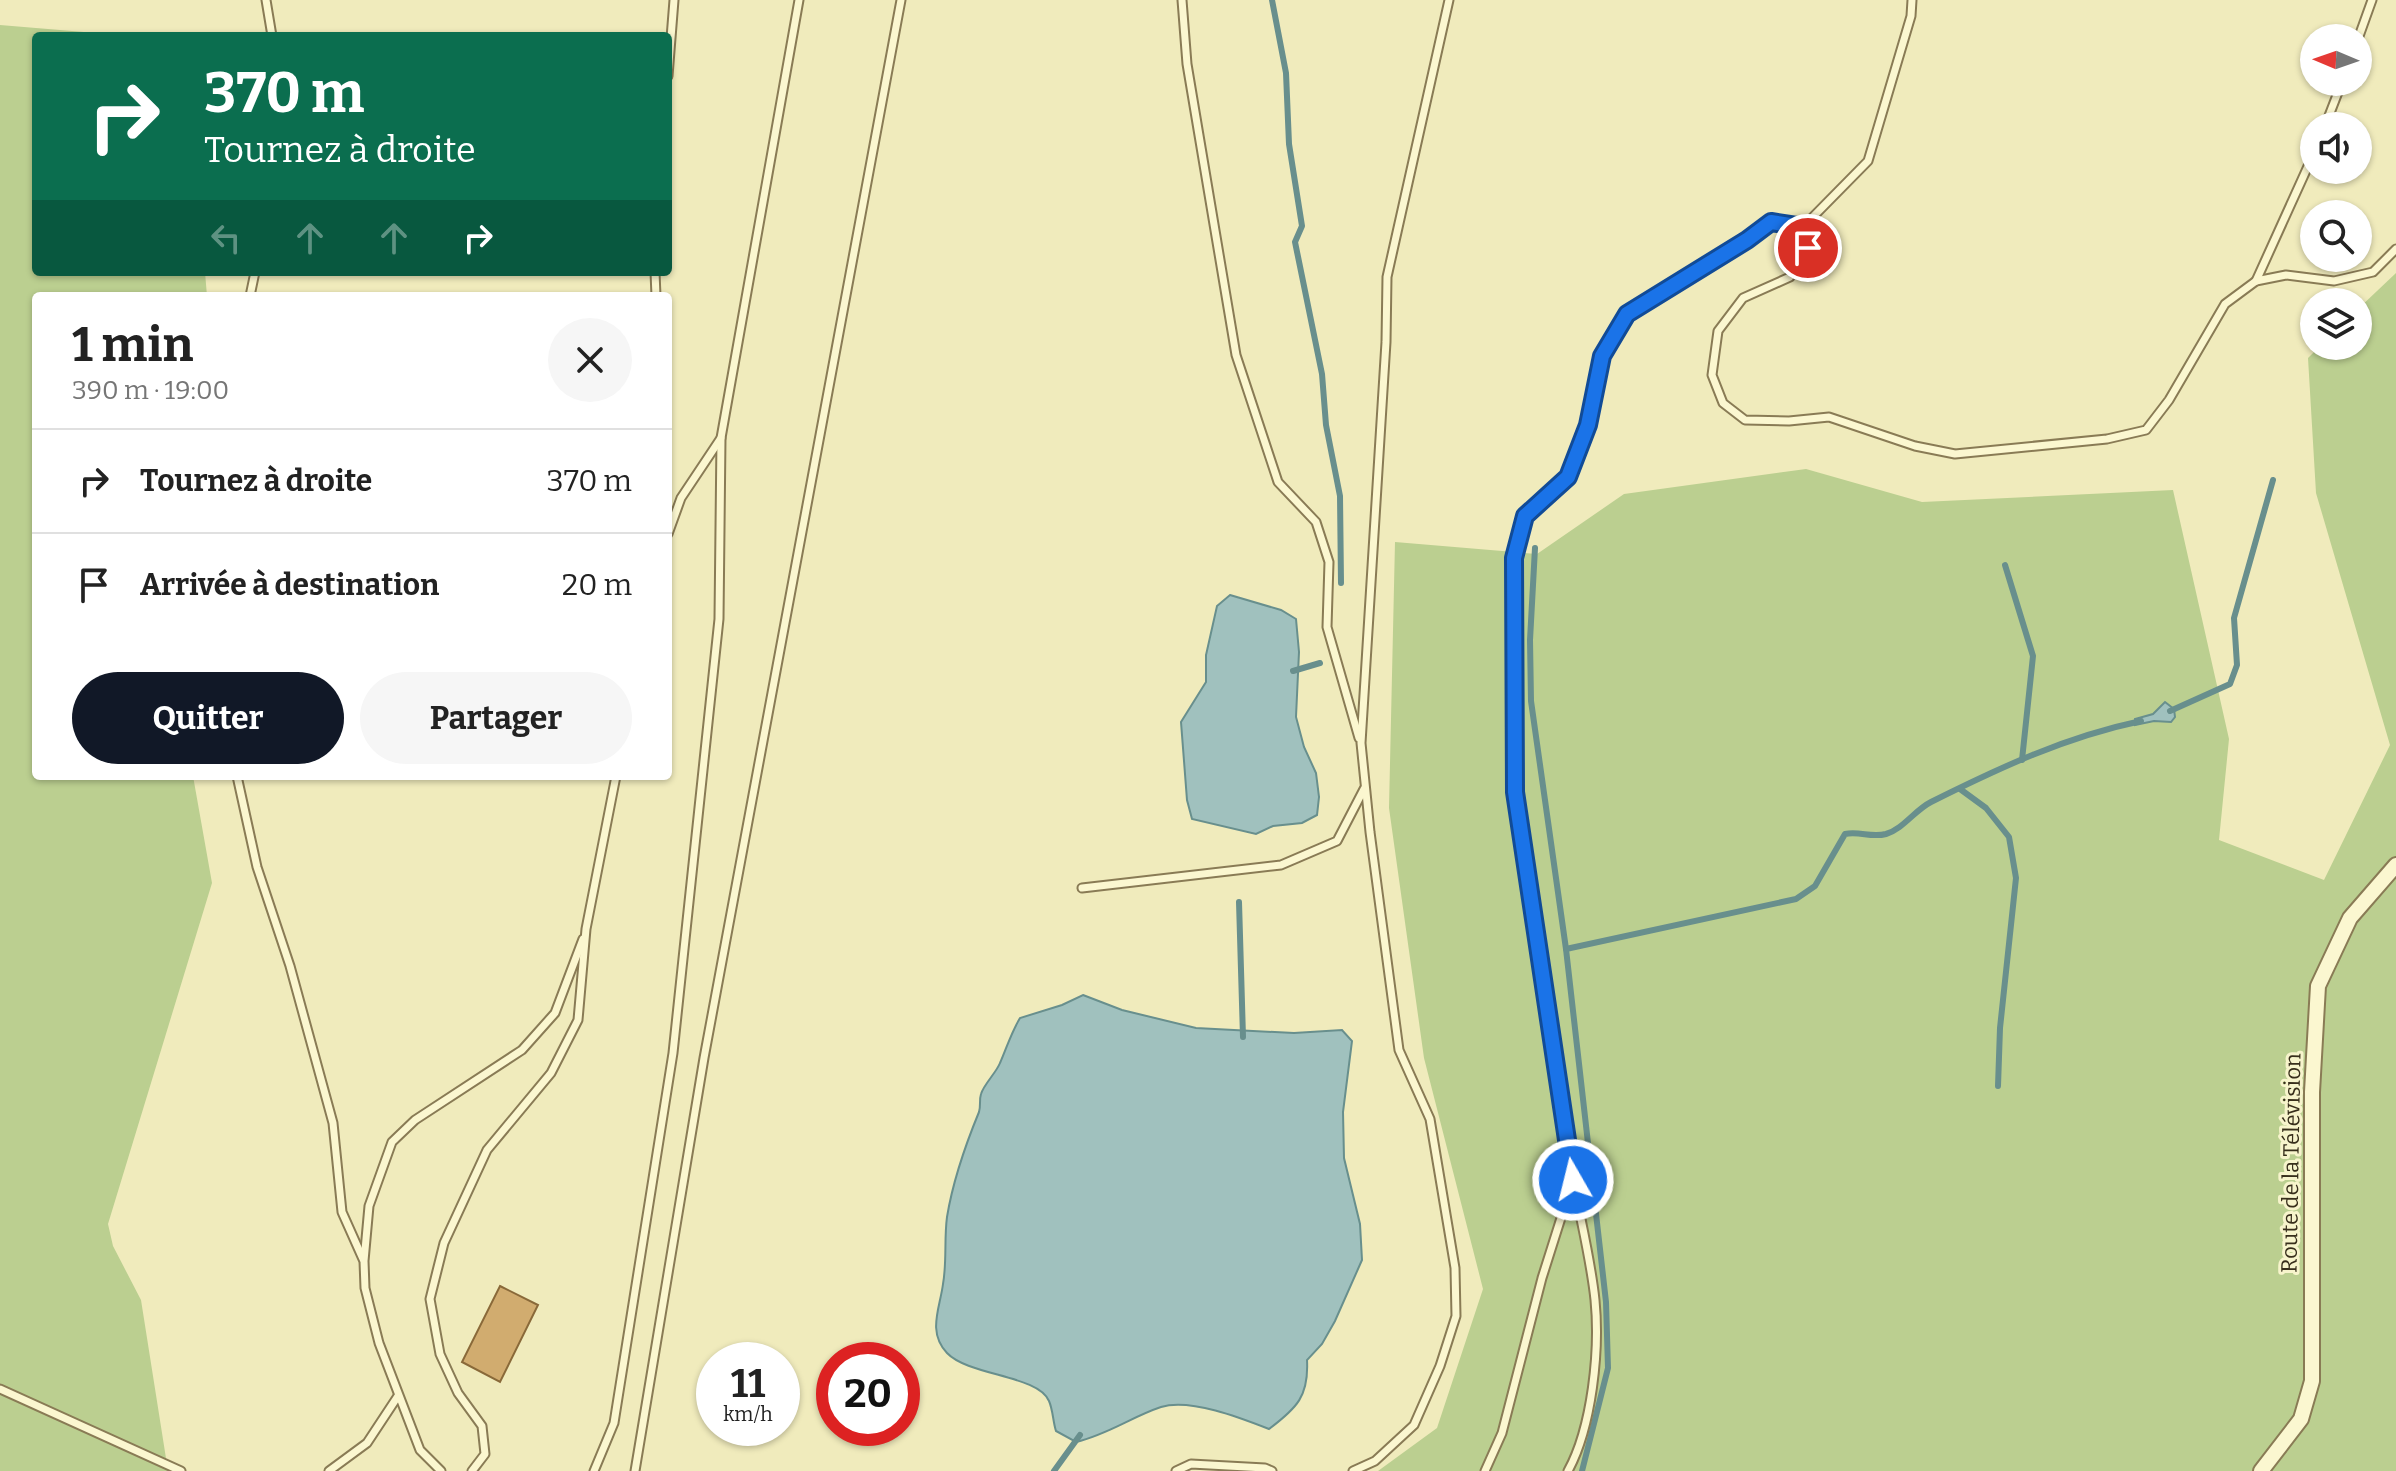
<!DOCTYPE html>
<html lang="fr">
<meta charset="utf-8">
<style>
:root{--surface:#fff;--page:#f6f6f6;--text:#222;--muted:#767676;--line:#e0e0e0;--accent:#111827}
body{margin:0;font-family:Bitter,serif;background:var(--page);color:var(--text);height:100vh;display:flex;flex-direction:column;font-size:30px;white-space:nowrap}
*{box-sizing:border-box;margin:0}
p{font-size:26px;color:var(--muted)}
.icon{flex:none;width:44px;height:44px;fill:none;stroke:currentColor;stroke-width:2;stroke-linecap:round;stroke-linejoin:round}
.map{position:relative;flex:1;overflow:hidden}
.details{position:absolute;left:32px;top:292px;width:640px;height:488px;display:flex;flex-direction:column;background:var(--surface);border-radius:8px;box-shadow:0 2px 6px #0004}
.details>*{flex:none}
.hud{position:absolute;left:32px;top:32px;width:640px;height:244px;border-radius:8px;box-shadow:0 2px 6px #0004;background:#0b6e4f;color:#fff;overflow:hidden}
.needle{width:52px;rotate:272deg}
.fabs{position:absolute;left:2300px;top:24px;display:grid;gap:16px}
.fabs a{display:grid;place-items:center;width:72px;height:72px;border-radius:50%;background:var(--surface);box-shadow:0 2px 6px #0004;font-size:40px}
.speed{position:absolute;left:696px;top:1342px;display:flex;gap:16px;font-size:40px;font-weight:700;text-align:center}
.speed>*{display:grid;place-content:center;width:104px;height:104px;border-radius:50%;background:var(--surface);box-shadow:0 2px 6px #0004;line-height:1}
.speed small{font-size:20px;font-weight:400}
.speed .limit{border:12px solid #d22;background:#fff;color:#111}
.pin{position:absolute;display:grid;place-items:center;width:68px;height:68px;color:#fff;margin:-34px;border:4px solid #fff;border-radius:50%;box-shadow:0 2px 8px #0007}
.me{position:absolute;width:88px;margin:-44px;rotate:352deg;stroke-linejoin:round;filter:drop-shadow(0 0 6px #0008)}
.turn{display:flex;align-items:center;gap:28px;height:168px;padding:0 40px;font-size:36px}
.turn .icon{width:104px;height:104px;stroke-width:2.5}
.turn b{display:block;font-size:56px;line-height:68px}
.lanes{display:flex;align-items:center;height:76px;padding:0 40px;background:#0003;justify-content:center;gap:40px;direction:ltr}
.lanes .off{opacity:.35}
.round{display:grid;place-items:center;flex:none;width:84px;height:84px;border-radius:42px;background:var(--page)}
.head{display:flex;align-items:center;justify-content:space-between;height:136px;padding:0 40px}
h1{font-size:48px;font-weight:700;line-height:60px}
.action{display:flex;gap:16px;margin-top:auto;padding:16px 40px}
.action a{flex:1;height:92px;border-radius:48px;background:var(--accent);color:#fff;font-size:32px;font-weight:700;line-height:92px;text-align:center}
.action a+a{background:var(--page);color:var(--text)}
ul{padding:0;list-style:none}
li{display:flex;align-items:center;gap:24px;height:104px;padding:0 40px;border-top:2px solid var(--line)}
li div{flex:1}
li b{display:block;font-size:30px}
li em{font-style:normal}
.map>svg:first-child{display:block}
.green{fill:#bbcf90}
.water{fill:#a0c1be;stroke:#688f8d;stroke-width:2}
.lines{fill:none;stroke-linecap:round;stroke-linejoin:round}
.stream{stroke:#688f8d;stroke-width:6}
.building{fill:#d1ac6f;stroke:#896939;stroke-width:2}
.service-casing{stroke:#897b55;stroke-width:11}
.minor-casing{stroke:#897b55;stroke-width:18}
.service{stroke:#fbf7d0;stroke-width:7}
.minor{stroke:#fbf7d0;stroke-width:14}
.route-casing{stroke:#114b97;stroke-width:20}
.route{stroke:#1a73e8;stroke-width:14}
.labels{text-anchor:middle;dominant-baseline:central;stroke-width:6;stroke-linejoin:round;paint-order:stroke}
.street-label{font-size:22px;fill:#372e1b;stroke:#f7f4cc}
</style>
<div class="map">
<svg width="2396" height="1471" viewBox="0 0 2396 1471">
<rect width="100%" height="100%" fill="#f0ebbc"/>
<!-- green -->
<g class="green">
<polygon points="0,25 84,32 89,36 36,36 36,272 205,272 207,296 36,296 36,776 193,776 212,883 108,1224 113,1246 141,1300 168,1471 0,1471"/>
<polygon points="2396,273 2396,1471 1378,1471 1437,1428 1483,1289 1424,1058 1389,808 1395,542 1537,554 1624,494 1806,469 1922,502 2173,490 2229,739 2219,840 2324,880 2390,745 2316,493 2308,358 2320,346 2358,346 2358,309"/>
</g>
<!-- water -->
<g class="water">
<polygon points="1230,595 1281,610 1296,619 1299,652 1296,717 1304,747 1316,773 1319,797 1317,815 1302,823 1273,826 1256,834 1192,819 1187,800 1181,722 1206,682 1206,655 1217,606"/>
<polygon points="2165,702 2174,709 2175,717 2171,722 2154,721 2135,725 2135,719 2153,714"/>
<path d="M1083 995 1122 1010 1196 1028 1294 1033 1342 1030 1352 1041 1343 1112 1344 1158 1360 1224 1362 1260 1335 1321 1322 1344 1307 1360C1309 1396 1297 1408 1269 1429 1241 1418 1190 1398 1161 1407 1131 1417 1109 1434 1076 1442L1056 1431C1053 1422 1053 1410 1049 1401 1038 1375 969 1376 947 1353 927 1332 940 1308 943 1284 947 1262 944 1239 947 1217 953 1180 965 1146 979 1112 981 1106 979 1100 981 1094 984 1084 996 1073 1000 1063 1007 1047 1011 1033 1020 1018L1062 1005Z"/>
</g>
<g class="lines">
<!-- stream -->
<g class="stream">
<polyline points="1272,0 1286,73 1289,144 1302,226 1295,242 1322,374 1326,425 1340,496 1341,583"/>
<polyline points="1535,548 1530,640 1531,701 1566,949"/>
<polyline points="2005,565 2033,656 2022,760"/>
<polyline points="1293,671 1320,663"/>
<polyline points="2170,711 2230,684 2237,665 2234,618 2273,480"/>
<polyline points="1960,789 1986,808 2009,837 2016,878 2000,1028 1998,1086"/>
<polyline points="1239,902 1243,1037"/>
<polyline points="1054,1471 1080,1435"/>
<path d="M1582 1471 1608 1368 1606 1302 1566 949 1796 899 1815 886 1845 834C1860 831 1871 838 1886 834 1903 829 1915 810 1931 802 1999 768 2065 737 2141 721"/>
</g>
</g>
<!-- building -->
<polygon class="building" points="500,1286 538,1305 500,1382 462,1362"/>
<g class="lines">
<defs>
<g id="service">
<polyline points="266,0 272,36"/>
<polyline points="1182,0 1187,64 1236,355 1278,482 1316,522 1329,562 1327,627 1359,738"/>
<polyline points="2358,39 2372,0"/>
<polyline points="668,76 674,0"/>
<polyline points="2325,126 2342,82"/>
<polyline points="1803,227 1868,161 1911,16 1912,0"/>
<polyline points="655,272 656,296"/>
<polyline points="2256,281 2314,153"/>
<polyline points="250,296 255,272"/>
<polyline points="668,534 681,498 721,438 799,0"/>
<polyline points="237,776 257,867 290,966 333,1123 342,1212 363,1259"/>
<polyline points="1082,888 1281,865 1337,841 1364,789"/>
<polyline points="0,1389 181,1471"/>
<polyline points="329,1471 367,1443 398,1396"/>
<polyline points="441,1471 420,1450 379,1343 365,1288 364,1261 369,1206 392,1142 415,1120 522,1050 555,1013 583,939"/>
<polyline points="472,1471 485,1454 482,1426 458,1393 440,1354 430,1299 444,1243 487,1150 551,1073 578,1020 586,929 616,776"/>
<polyline points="594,1471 614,1423 673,1053 719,619 721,438"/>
<polyline points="635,1471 704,1058 901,0"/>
<polyline points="1176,1471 1191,1464 1265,1468 1272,1471"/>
<polyline points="1353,1471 1375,1461 1414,1425 1440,1366 1456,1316 1455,1268 1430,1119 1399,1050 1370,832 1361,743 1386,342 1387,277 1449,0"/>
<polyline points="1485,1471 1502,1433 1542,1278 1573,1180 1515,792 1514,558 1525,516 1568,477 1588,425 1602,356 1627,314 1747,240 1771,222 1803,227 1808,248 1790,277 1743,298 1718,331 1712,375 1723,403 1745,420 1789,421 1829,417 1915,446 1955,454 2107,439 2146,430 2169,400 2225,304 2256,281 2286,275 2334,281 2373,272 2396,249"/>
<path d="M1568 1471C1592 1427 1600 1351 1595 1300 1591 1261 1581 1222 1574 1184"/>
</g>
<polyline id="minor" points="2261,1471 2301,1419 2312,1381 2312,1092 2318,986 2350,918 2396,865"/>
</defs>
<!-- service casing -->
<use href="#service" class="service-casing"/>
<!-- minor casing -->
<use href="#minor" class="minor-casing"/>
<!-- service -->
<use href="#service" class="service"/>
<!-- minor -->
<use href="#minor" class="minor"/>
</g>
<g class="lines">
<defs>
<polyline id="route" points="1573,1180 1515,792 1514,558 1525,516 1568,477 1588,425 1602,356 1627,314 1747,240 1771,222 1803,227 1808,248"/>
</defs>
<!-- route casing -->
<use href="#route" class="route-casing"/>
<!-- route -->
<use href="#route" class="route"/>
</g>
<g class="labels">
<!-- street labels -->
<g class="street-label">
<text transform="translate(2291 1163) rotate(-89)">Route de la Télévision</text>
</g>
</g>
</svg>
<div class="fabs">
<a><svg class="needle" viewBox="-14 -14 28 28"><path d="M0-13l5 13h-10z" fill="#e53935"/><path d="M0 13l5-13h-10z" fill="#767676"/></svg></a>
<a><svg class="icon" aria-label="sound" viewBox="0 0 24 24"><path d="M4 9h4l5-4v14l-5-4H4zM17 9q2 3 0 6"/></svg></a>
<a><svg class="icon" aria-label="search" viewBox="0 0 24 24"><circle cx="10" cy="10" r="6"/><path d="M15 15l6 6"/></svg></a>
<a><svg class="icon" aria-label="layers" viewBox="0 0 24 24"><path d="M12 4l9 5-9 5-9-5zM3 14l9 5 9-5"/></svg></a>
</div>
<div class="speed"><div>11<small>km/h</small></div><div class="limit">20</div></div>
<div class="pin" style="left:1808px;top:248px;background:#d93025"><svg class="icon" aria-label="arrive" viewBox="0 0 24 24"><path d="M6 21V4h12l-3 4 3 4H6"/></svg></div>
<svg class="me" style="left:1573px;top:1180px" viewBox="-20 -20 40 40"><circle r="17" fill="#1a73e8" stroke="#fff" stroke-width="3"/><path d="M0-11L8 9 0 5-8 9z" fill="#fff"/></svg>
<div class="hud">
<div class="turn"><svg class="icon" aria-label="right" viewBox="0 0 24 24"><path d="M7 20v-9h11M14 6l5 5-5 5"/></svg><div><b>370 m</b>Tournez à droite</div></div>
<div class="lanes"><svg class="icon off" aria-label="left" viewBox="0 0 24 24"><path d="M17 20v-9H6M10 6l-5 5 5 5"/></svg><svg class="icon off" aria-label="ahead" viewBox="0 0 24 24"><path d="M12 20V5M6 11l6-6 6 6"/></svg><svg class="icon off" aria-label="ahead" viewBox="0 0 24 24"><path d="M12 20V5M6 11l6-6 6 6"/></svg><svg class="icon" aria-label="right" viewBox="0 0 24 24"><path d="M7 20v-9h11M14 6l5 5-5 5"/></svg></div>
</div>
<section class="details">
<div class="head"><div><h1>1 min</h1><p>390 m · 19:00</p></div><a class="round"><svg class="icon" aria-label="close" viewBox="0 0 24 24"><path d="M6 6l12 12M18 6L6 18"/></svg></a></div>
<ul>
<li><svg class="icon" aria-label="right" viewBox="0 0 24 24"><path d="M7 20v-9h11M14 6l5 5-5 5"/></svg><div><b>Tournez à droite</b></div><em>370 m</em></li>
<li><svg class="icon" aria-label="arrive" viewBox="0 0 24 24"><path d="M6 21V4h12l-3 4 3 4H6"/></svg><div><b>Arrivée à destination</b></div><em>20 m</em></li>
</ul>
<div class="action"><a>Quitter</a><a>Partager</a></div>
</section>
</div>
